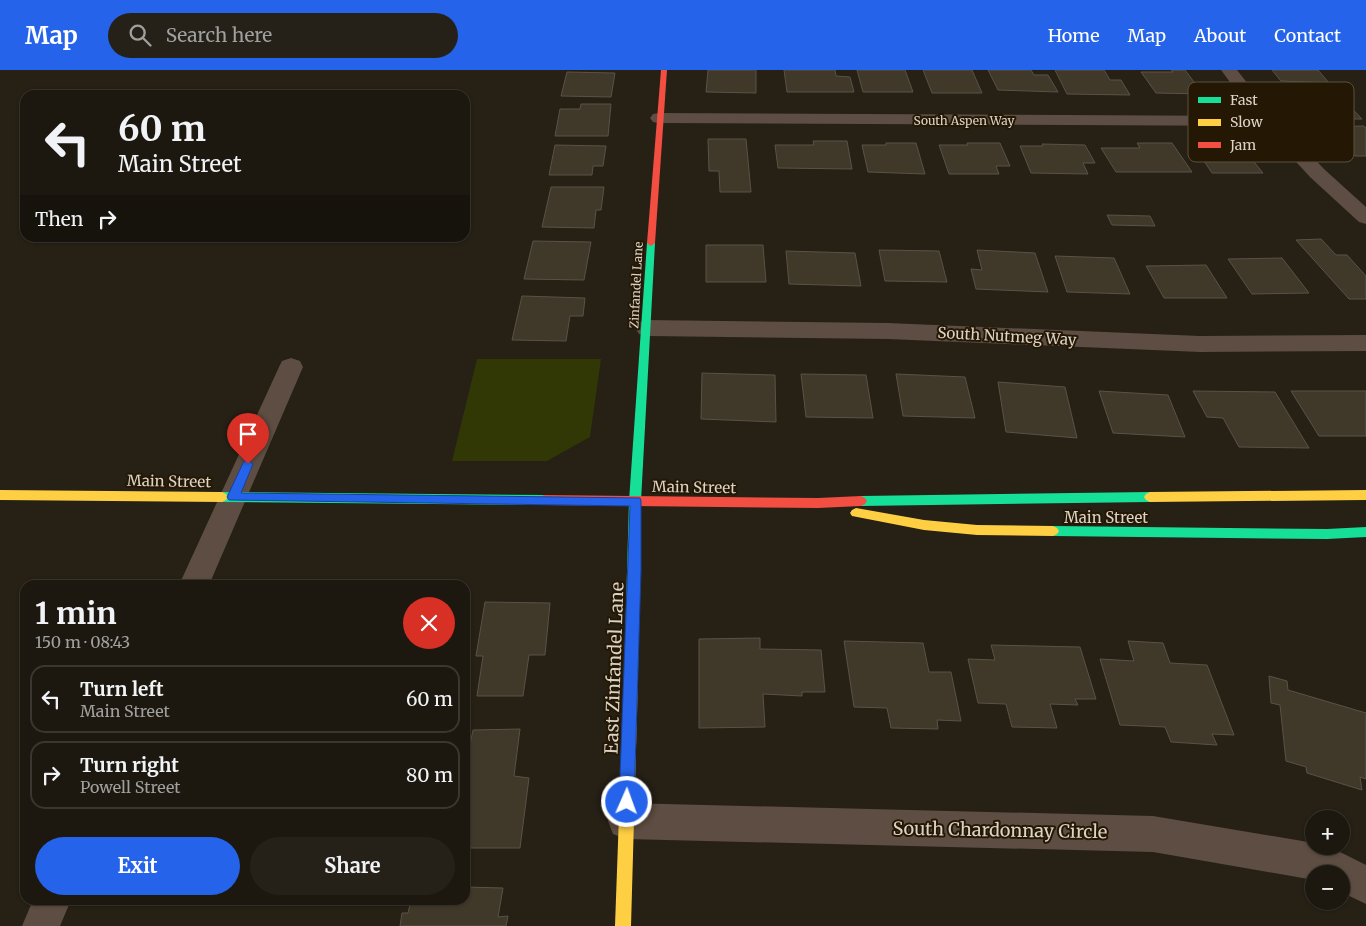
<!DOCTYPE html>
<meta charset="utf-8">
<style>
:root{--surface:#1c1810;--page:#252119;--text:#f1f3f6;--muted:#a0a09f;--line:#3a3730;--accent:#2563eb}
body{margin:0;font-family:Merriweather,serif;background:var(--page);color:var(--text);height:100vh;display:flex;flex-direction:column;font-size:19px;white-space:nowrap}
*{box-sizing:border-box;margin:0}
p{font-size:16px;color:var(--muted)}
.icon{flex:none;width:28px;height:28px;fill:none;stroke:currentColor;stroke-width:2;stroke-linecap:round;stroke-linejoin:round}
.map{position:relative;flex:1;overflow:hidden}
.side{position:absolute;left:20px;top:510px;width:450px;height:325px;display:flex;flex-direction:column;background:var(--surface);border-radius:15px;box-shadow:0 1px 4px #0004,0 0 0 1px var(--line)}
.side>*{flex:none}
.guide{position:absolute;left:20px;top:20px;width:450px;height:152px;border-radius:15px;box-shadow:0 1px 4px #0004,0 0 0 1px var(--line);background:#1c1810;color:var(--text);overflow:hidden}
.fabs{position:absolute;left:1305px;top:740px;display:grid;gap:10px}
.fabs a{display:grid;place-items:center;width:45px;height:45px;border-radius:50%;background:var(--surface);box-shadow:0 1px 4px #0004,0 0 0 1px var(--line);font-size:25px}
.pin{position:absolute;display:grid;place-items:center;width:42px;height:42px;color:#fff;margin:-51px -21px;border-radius:50% 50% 50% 0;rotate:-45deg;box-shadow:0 0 5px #0007}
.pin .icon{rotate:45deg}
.me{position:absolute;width:55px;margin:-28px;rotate:2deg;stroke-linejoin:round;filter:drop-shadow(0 0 4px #0008)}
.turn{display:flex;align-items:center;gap:18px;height:105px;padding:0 15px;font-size:22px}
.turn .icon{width:65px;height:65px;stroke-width:2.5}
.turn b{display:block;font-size:35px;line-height:42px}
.then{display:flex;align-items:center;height:48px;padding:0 15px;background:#0003;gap:10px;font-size:19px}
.round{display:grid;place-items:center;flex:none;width:52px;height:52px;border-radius:26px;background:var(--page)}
.head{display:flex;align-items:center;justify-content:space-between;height:85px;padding:0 15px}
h1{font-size:30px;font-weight:700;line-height:38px}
.cta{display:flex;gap:10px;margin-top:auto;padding:10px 15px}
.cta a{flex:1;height:58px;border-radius:30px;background:var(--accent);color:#fff;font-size:20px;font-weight:700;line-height:58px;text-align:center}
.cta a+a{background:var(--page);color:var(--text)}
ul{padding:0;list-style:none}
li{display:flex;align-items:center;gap:15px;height:68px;margin:0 10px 8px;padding:0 5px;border:2px solid var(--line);border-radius:15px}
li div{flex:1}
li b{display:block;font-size:19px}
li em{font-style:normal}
header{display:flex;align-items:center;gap:30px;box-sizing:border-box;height:70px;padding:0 25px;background:var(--accent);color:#fff}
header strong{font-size:24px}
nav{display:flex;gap:28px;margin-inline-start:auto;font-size:18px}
.search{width:350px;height:45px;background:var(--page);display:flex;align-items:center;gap:12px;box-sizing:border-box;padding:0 18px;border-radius:28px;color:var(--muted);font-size:19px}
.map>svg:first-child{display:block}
.green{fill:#313705}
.building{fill:#40392a;stroke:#585248}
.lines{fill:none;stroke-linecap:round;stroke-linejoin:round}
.street{fill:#5d4d42;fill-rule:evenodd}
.fast{fill:#16e098;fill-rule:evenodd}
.slow{fill:#ffcf43;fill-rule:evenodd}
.jam{fill:#f24e42;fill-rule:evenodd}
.route{fill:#2563eb;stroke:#184099}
.labels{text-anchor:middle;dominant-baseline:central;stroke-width:4;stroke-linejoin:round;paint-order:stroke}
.far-street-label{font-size:12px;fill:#dcd3c7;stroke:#241804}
.street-label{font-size:15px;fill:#dcd3c7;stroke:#241804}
.near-street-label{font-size:18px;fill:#dcd3c7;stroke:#241804}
.key{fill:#241804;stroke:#5b503e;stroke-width:1}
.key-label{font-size:14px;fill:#dcd3c7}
</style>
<header>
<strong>Map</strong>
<div class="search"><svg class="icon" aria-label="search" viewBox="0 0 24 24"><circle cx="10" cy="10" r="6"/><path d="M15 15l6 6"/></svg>Search here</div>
<nav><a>Home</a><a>Map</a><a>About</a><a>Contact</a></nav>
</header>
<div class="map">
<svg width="1366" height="856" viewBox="0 0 1366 856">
<rect width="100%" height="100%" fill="#262015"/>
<!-- green -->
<polygon class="green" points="477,289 601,289 590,367 547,391 452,391"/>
<!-- building -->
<g class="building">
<polygon points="708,0 756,0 756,23 706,22"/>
<polygon points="784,0 835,0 836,6 850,7 854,22 787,22"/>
<polygon points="857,0 905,0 913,22 863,22"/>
<polygon points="923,0 972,0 982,23 932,23"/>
<polygon points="988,0 1031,0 1034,5 1048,5 1058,22 998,20"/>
<polygon points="1055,0 1104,0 1110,10 1121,10 1130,25 1067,24"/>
<polygon points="1171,0 1185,0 1203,24 1156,23 1141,2 1173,2"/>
<polygon points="1272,0 1318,0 1329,13 1281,11"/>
<polygon points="567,2 615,3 611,27 561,26"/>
<polygon points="1294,21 1336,22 1362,49 1319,49"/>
<polygon points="581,34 611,34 608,66 555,66 560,39 580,39"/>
<polygon points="1364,56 1366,58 1366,86 1355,86 1324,57"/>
<polygon points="708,69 746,69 751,122 720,122 719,101 709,101"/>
<polygon points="813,71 847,71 852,99 778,98 775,75 814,75"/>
<polygon points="886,73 916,73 925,104 868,102 862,75 886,75"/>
<polygon points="967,73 1000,73 1010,96 996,96 999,104 949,104 939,75 968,75"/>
<polygon points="1137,73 1172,73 1192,102 1116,102 1101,78 1140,78"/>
<polygon points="1042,74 1085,75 1095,93 1083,93 1088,104 1031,103 1020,76 1043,76"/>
<polygon points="555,75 606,76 603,96 593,96 592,105 549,105"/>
<polygon points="1194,76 1242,77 1263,103 1212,103"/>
<polygon points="551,117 604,117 601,140 596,140 594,158 542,157"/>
<polygon points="1107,145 1150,146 1155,156 1112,155"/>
<polygon points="1321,169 1336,185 1347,185 1366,206 1366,229 1349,229 1296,170"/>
<polygon points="533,171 591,172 584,210 524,209"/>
<polygon points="706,175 763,175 766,212 706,212"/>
<polygon points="879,180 939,181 947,212 885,211"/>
<polygon points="977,180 1035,183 1048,222 976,219 971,199 982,200"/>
<polygon points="786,181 855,183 861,216 789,214"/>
<polygon points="1055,186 1114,188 1130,224 1067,222"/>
<polygon points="1282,188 1309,223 1252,224 1228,189"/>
<polygon points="1206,195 1227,228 1164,228 1146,196"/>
<polygon points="522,226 585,228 583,246 570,246 566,271 512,270"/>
<polygon points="702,303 775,305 776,352 701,349"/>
<polygon points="801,304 866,305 873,348 806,347"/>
<polygon points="896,304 965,307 975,348 903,346"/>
<polygon points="998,312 1065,317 1077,368 1006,362"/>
<polygon points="1099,321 1168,325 1185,367 1113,363"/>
<polygon points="1193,321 1275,322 1309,378 1239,377 1223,348 1207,347"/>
<polygon points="1291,321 1366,321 1366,366 1319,366"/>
<polygon points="485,532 550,533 545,585 529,585 523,626 477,626 483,586 476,586"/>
<polygon points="760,568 760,579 821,580 825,622 802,622 802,626 763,624 765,657 699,658 699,569"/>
<polygon points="844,571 923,573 929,602 951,602 961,651 937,650 938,659 891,658 887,638 854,637"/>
<polygon points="1128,571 1163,573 1170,593 1207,595 1234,665 1212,664 1217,675 1171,672 1165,657 1120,655 1100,589 1134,591"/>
<polygon points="991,575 1080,577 1096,629 1075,629 1078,635 1050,634 1057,658 1012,657 1006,634 978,633 968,589 995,590"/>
<polygon points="1269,606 1287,611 1288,620 1366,643 1366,709 1360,707 1362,720 1307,703 1306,697 1286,691 1280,635 1271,633"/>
<polygon points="520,659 514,706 529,708 520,778 465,778 465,698 473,660"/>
<polygon points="465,817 503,818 498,847 508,846 506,856 400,856 402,843 408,843 411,830 465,830"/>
</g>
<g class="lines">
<!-- street -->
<g class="street">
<polygon points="1221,0 1237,0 1274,47 1324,99 1366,137 1366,154 1359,152 1310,107 1263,56 659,53 653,52 650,48 653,44 659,43 1255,46"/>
<polygon points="647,250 888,253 1200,266 1366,265 1366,281 1200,282 888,269 647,266 639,264 635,258 639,252"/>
<polygon points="291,288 300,291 303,297 209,515 179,515 279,297 282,291"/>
<polygon points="626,733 1153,746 1314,773 1314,776 1328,776 1366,795 1366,834 1341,822 1341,804 1314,804 1314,810 1153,782 626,769 613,764 608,751 613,738"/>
<polygon points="33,830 71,830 60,856 22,856"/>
</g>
<!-- fast -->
<g class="fast">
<polygon points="651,170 655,173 641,431 638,607 636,611 631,613 626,611 624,607 629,431 647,173"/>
<polygon points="222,422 544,425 548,427 550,430 548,433 544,435 222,432 218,430 216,427 218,424"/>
<polygon points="1150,422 1154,424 1156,427 1154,430 1150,432 861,436 857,434 855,431 857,428 861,426"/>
<polygon points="1053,456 1327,459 1366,457 1366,467 1327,469 1053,466 1049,464 1047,461 1049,458"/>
</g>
<!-- slow -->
<g class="slow">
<polygon points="0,420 222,422 226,424 228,427 226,430 222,432 0,430"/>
<polygon points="1366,420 1366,430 1150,432 1146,430 1144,427 1146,424 1150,422"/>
<polygon points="856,438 924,450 977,455 1053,456 1057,458 1059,461 1057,464 1053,466 977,465 924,460 852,446 850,443 852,440"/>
<polygon points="631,601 636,603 638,607 631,856 615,856 624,607 626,603"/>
</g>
<!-- jam -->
<g class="jam">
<polygon points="661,0 667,0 655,173 651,176 647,173"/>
<polygon points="544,425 818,428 861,426 865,428 867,431 865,434 861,436 818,438 544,435 540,433 538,430 540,427"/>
</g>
</g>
<!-- route -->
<polygon class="route" points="248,390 253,394 241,423 640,428 641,431 641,501 634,732 632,737 627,739 621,737 619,732 630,436 229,430 227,427 244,391"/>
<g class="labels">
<!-- far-street labels -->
<g class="far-street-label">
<text x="964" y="50">South Aspen Way</text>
<text transform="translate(636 215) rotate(-87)">Zinfandel Lane</text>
</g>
<!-- street labels -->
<g class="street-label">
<text transform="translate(1007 266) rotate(3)">South Nutmeg Way</text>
<text transform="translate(169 411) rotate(1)">Main Street</text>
<text transform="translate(694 417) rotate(1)">Main Street</text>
<text x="1106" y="447">Main Street</text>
</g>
<!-- near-street labels -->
<g class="near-street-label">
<text transform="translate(614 598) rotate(-88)">East Zinfandel Lane</text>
<text transform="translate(1000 760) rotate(1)">South Chardonnay Circle</text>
</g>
</g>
<!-- legend -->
<rect x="1188" y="12" width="166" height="80" rx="8" class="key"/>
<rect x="1198" y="27" width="23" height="6" fill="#16e098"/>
<rect x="1198" y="49" width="23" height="7" fill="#ffcf43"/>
<rect x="1198" y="72" width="23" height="6" fill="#f24e42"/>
<g class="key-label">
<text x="1230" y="35">Fast</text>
<text x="1230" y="57">Slow</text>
<text x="1230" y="80">Jam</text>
</g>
</svg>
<div class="fabs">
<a>+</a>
<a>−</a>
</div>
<div class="pin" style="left:248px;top:394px;background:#d93025"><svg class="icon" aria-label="arrive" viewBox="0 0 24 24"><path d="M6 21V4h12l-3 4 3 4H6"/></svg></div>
<svg class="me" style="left:627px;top:732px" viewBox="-20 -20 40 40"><circle r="17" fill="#2563eb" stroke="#fff" stroke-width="3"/><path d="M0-11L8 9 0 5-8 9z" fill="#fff"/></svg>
<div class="guide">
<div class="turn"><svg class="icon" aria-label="left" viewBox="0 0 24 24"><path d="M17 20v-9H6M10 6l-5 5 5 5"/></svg><div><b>60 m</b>Main Street</div></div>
<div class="then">Then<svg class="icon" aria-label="right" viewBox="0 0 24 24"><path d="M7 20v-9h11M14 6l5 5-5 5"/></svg></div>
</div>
<section class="side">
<div class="head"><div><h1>1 min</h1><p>150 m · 08:43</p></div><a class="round" style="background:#d93025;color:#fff"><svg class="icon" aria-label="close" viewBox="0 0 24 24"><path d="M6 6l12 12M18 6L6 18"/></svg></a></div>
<ul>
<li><svg class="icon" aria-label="left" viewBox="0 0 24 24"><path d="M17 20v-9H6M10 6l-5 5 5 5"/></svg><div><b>Turn left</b><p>Main Street</p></div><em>60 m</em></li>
<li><svg class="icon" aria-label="right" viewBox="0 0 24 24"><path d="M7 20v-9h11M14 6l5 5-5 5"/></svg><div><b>Turn right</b><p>Powell Street</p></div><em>80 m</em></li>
</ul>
<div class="cta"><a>Exit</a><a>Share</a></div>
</section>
</div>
